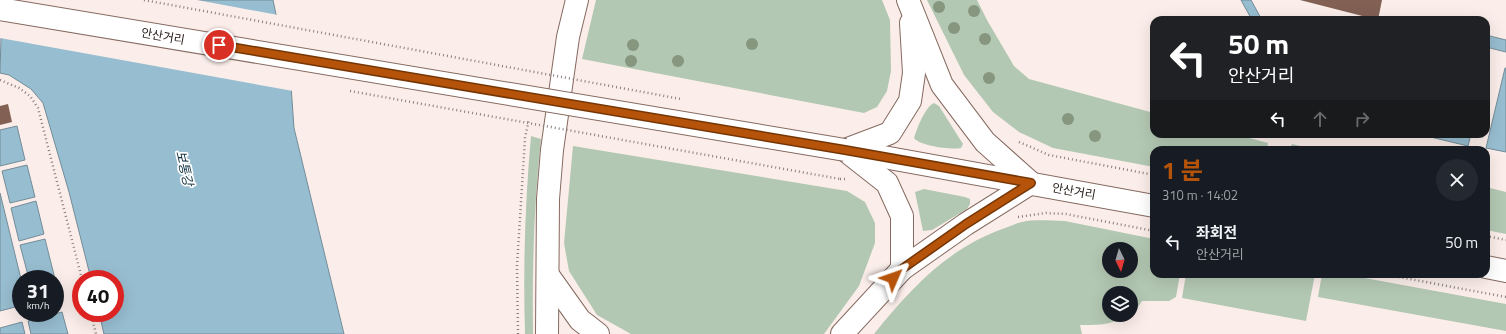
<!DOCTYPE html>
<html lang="ko">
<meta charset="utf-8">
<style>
:root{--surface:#171b24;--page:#242831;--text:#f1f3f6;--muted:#9ea1a6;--accent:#b45309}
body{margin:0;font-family:"Titillium Web","Noto Sans KR",sans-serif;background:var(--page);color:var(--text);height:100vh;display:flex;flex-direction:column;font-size:15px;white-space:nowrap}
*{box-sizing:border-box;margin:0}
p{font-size:13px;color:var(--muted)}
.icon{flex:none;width:22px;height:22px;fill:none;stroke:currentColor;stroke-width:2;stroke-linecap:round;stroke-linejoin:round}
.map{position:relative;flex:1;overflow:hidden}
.drawer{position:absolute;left:1150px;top:146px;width:340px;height:132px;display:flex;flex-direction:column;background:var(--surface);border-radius:12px;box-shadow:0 4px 16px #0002}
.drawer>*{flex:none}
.top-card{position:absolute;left:1150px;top:16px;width:340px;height:122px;border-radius:12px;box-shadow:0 4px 16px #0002;background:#202124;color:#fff;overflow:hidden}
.needle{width:26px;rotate:175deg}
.tools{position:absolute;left:1102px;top:242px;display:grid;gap:8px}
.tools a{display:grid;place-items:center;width:36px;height:36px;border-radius:50%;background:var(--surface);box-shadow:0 4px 16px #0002;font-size:20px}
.speed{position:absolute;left:12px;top:270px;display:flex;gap:8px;font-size:20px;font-weight:700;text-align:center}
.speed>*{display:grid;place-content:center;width:52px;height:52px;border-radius:50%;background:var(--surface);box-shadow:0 4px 16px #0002;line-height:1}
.speed small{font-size:10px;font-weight:400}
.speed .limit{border:6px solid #d22;background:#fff;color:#111}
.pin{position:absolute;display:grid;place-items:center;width:34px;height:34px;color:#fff;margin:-17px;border:2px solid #fff;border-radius:50%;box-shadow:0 1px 4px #0007}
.me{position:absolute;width:44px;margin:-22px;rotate:47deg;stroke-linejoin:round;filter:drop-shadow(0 0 3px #0008)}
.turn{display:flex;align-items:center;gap:14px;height:84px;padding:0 12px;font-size:18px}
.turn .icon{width:52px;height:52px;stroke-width:2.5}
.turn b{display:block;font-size:28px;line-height:34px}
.lanes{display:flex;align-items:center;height:38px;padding:0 12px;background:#0003;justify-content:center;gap:20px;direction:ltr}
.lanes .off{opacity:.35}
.round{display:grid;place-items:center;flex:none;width:42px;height:42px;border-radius:21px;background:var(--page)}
.summary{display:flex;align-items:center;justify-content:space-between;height:68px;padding:0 12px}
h1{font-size:24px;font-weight:700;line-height:30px;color:var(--accent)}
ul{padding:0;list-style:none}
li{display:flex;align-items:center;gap:12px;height:56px;padding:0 12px}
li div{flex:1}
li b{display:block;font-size:15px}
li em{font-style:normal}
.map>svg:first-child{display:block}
.green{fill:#b3c8b3;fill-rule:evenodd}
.water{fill:#97bdd0;stroke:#748c98}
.pier{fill:#fbeeea}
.building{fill:#826054}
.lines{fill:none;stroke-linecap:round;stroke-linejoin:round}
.tertiary-casing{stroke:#856a60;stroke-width:24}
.primary-casing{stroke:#856a60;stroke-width:24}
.path{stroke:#8b7f7b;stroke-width:2.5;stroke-dasharray:1 3;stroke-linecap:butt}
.tertiary{stroke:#fff;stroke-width:22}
.primary{stroke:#fff;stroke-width:22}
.primary-bridge-casing{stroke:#856a60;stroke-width:24;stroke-linecap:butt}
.path-bridge{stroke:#8b7f7b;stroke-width:2.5;stroke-dasharray:1 3;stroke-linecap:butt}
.primary-bridge{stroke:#fff;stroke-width:22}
.tree{fill:#86967f}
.route-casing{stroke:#753606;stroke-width:10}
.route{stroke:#b45309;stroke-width:7}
.labels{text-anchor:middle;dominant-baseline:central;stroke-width:3.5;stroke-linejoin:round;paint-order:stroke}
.street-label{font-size:12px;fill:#231814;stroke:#fff}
.water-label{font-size:13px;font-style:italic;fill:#0d303f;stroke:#fff}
</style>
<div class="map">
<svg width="1506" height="334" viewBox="0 0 1506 334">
<rect width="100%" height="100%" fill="#fbeeea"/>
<!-- green -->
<g class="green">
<polygon points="596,0 882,0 890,20 891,71 887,91 877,107 864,113 582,59"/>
<polygon points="927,0 977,0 987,20 1014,66 1029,79 1154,113 1154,134 1234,134 1268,143 1267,150 1154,150 1154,167 1053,148 1019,132 993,112 964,75"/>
<path d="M934 103 939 106 963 144 961 148C951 150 920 146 914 138 917 128 925 107 934 103Z"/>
<path d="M531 136 541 139C534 204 532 268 533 334H525C523 268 525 202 531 136Z"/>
<polygon points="1292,144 1317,150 1289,150"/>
<polygon points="573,146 847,191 865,202 875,223 875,243 859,286 824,334 631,334 597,315 569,271 564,243"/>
<polygon points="1486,187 1506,192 1506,234 1486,230"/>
<polygon points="924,189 965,197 970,199 970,204 967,209 932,230 923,231 915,192"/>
<path d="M1065 221 1154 239V274H1180L1176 297 1169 301H1142L1135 312 1131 314V293H1109V315H1129C1110 325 1102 325 1080 325L1082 334H874C911 288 948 248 1005 228 1011 226 1016 223 1022 222 1035 219 1052 221 1065 221ZM1109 249H1131V271H1109Z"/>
<polygon points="1186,274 1315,274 1306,321 1182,298"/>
<polygon points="1322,274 1343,274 1506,304 1506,331 1318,297"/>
</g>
<!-- water -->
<g class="water">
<polygon points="2,0 273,0 291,86 294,128 344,334 104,334 99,313 115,313 115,279 91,279 69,192 43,103 31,89 9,75 0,73"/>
<polygon points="1241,0 1251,0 1262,20 1252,20"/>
<polygon points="1486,35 1506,40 1506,52 1486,47"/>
<polygon points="1505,68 1506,68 1506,152 1486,148"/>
<polygon points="17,126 25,160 0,166 0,130"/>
<polygon points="1418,134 1471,134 1468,146"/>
<polygon points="27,165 35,197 10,203 2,171"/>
<polygon points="0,193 21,279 21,293 16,294 19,306 0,311"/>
<polygon points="36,201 44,234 19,241 11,208"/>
<polygon points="45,239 60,299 55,300 55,279 29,279 20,245"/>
<polygon points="62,312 68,334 31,334 28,321"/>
<polygon points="22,322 25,334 0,334 0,328"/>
</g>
<!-- pier -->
<polygon class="pier" points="0,0 197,0 278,15 293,91 0,38"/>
<!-- building -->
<g class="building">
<polygon points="1300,0 1382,0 1378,20"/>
<polygon points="8,104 12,122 0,125 0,106"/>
</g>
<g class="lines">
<defs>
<g id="tertiary">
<polyline points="845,150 890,133 910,101 914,73 911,23"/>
<polyline points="845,150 887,183 902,216 902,269"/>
<polyline points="548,275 580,320 598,334"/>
<polyline points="547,334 548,199 552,150 568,37 577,0"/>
<polyline points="842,334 902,269 966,224 1031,183 985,142 942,85 908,0"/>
</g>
<g id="primary">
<polyline points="845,150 1154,206"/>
<polyline points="1486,267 1506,271"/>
</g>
</defs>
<!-- tertiary casing -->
<use href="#tertiary" class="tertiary-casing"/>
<!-- primary casing -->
<use href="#primary" class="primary-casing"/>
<!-- path -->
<g class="path">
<polyline points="0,80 19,88 30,96 38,108 82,279"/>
<polyline points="1019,142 1049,155 1154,175"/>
<polyline points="840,179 846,179"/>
<polyline points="1018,217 1046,213 1066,214 1154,231"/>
<polyline points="1486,236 1506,240"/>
<polyline points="1383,274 1506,297"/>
<polyline points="91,313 96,334"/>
<polyline points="518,334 517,266 525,138 529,119"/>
</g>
<!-- tertiary -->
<use href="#tertiary" class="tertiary"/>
<!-- primary -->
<use href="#primary" class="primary"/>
<defs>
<polyline id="primary-bridge" points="0,9 845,150"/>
</defs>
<!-- primary-bridge casing -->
<use href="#primary-bridge" class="primary-bridge-casing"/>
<!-- path-bridge -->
<g class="path-bridge">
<polyline points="144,0 681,99"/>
<polyline points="350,91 840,179"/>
</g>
<!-- primary-bridge -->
<use href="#primary-bridge" class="primary-bridge"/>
</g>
<!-- trees -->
<g class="tree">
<circle cx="939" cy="7" r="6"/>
<circle cx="974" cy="11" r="6"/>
<circle cx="954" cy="28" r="6"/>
<circle cx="985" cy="39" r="6"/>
<circle cx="752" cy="44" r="6"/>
<circle cx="633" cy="45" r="6"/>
<circle cx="631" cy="61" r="6"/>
<circle cx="678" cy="61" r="6"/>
<circle cx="989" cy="78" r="6"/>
<circle cx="1068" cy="119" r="6"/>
<circle cx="1095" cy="136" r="6"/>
</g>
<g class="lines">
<defs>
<polyline id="route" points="219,45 845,150 1031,183 966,224 902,269 893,278"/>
</defs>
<!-- route casing -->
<use href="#route" class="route-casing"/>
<!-- route -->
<use href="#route" class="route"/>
</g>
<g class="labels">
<!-- street labels -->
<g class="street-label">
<text transform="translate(163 36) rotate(10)">안산거리</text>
<text transform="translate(1074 191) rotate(10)">안산거리</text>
</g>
<!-- water labels -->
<g class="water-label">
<text transform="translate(185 168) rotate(77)">보통강</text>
</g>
</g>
</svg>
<div class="tools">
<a><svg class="needle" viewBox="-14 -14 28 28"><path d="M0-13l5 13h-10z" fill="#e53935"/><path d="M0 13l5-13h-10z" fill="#9ea1a6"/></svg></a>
<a><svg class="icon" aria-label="layers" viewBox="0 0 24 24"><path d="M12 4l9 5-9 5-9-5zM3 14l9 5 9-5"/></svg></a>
</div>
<div class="speed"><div>31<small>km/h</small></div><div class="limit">40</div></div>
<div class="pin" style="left:219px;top:45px;background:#d93025"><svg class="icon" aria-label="arrive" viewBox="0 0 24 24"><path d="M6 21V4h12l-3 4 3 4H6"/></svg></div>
<svg class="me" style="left:893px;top:278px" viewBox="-20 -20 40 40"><path d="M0-17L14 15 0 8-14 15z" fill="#b45309" stroke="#fff" stroke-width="4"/></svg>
<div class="top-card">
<div class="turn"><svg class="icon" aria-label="left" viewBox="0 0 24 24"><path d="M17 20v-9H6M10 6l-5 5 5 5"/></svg><div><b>50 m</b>안산거리</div></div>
<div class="lanes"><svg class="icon" aria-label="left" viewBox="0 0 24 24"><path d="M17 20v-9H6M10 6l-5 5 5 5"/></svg><svg class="icon off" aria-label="ahead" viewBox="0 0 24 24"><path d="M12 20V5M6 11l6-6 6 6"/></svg><svg class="icon off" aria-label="right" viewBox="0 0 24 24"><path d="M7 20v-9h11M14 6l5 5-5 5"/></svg></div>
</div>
<section class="drawer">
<div class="summary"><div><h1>1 분</h1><p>310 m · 14:02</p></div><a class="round"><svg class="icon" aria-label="close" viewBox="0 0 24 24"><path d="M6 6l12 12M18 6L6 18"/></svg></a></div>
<ul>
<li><svg class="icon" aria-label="left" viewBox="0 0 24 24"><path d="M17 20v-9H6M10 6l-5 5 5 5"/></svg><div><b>좌회전</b><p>안산거리</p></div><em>50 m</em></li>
</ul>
</section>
</div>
